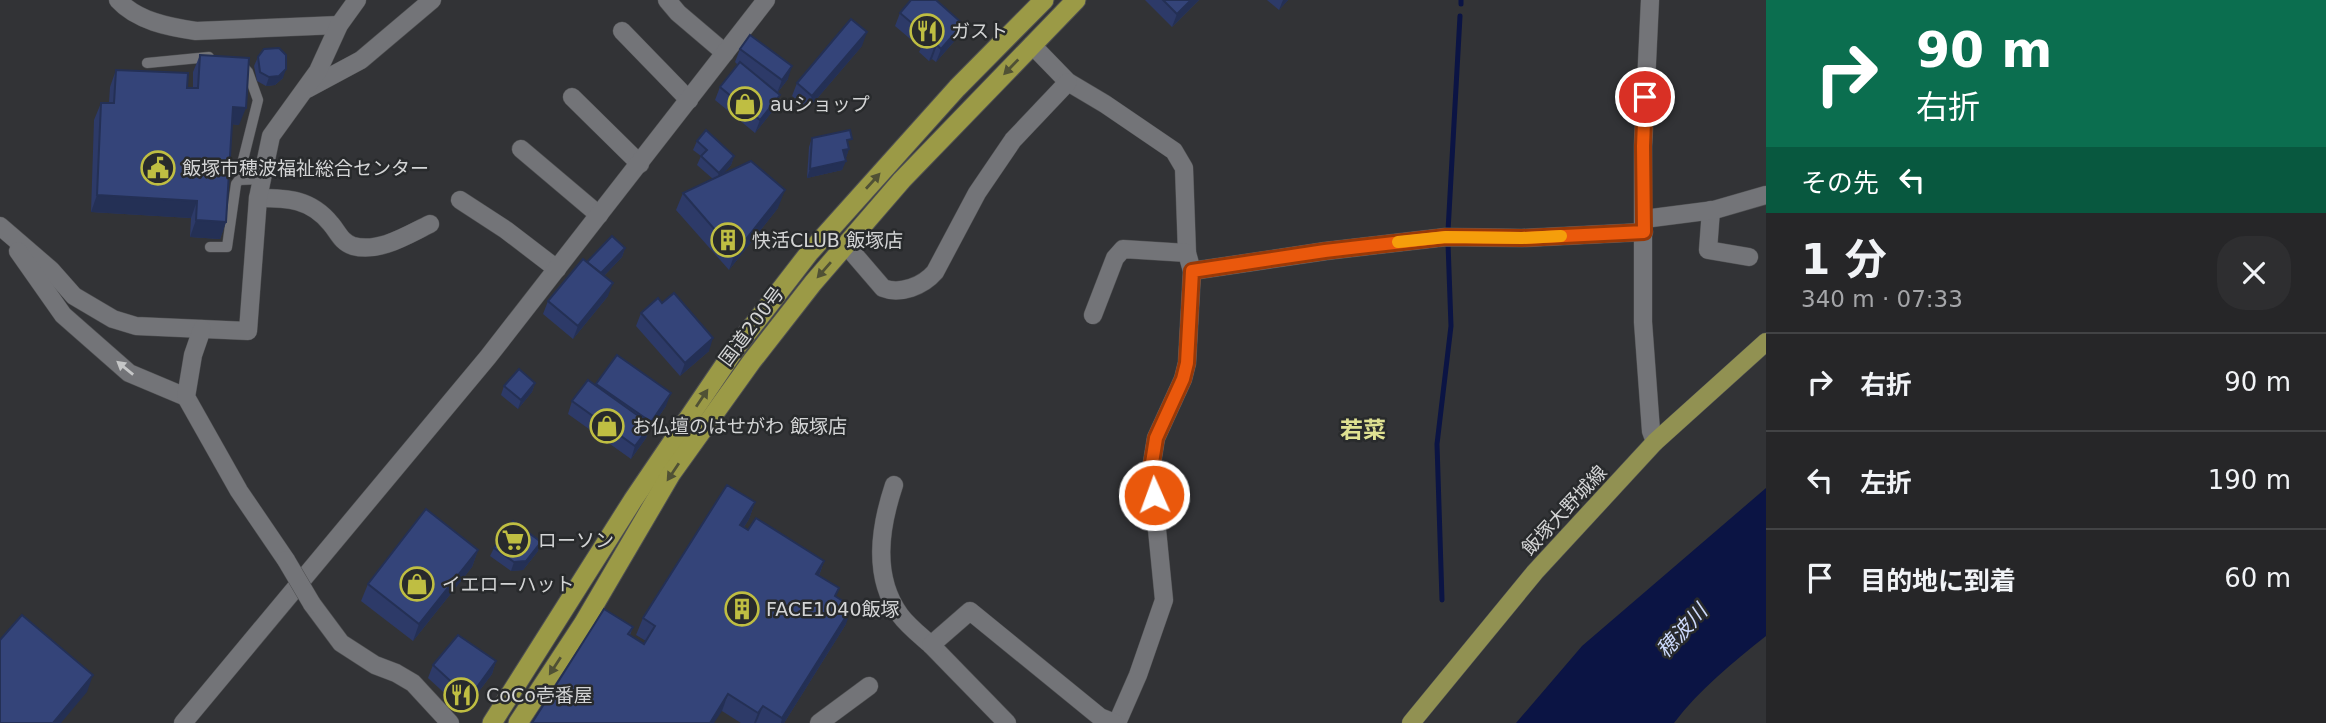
<!DOCTYPE html>
<html lang="ja">
<meta charset="utf-8">
<style>
:root{--surface:#262628;--page:#2e2e30;--text:#f1f3f6;--muted:#a4a5a8;--line:#424345}
body{margin:0;font-family:"DejaVu Sans","Noto Sans JP",sans-serif;background:var(--page);color:var(--text);height:100vh;display:flex;flex-direction:column;font-size:26px;white-space:nowrap}
*{box-sizing:border-box;margin:0}
p{font-size:23px;color:var(--muted)}
.icon{flex:none;width:38px;height:38px;fill:none;stroke:currentColor;stroke-width:2;stroke-linecap:round;stroke-linejoin:round}
.map{position:relative;flex:1;overflow:hidden}
.panel{display:flex;flex-direction:column;background:var(--surface);width:560px}
.panel>*{flex:none}
.hud{background:#0b6e4f;color:#fff;overflow:hidden}
.pin{position:absolute;display:grid;place-items:center;width:60px;height:60px;color:#fff;margin:-30px;border:4px solid #fff;border-radius:50%;box-shadow:0 2px 7px #0007}
.me{position:absolute;width:77px;margin:-38px;rotate:358deg;stroke-linejoin:round;filter:drop-shadow(0 0 5px #0008)}
.turn{display:flex;align-items:center;gap:24px;height:147px;padding:0 35px;font-size:32px}
.turn .icon{width:91px;height:91px;stroke-width:2.5}
.turn b{display:block;font-size:49px;line-height:60px}
.then{display:flex;align-items:center;height:66px;padding:0 35px;background:#0003;gap:14px;font-size:26px}
.round{display:grid;place-items:center;flex:none;width:74px;height:74px;border-radius:28px;background:var(--page)}
.overview{display:flex;align-items:center;justify-content:space-between;height:119px;padding:0 35px}
h1{font-size:42px;font-weight:700;line-height:52px}
ul{padding:0;list-style:none}
li{display:flex;align-items:center;gap:21px;height:98px;padding:0 35px;border-top:2px solid var(--line)}
li div{flex:1}
li b{display:block;font-size:26px}
li em{font-style:normal}
main{display:flex;flex:1;min-height:0}
.map>svg:first-child{display:block}
.water{fill:#0b1444}
.lines{fill:none;stroke-linecap:round;stroke-linejoin:round}
.stream{stroke:#0b1444;stroke-width:5}
.service-casing{stroke:#4e4f51;stroke-width:11}
.minor-casing{stroke:#4e4f51;stroke-width:19}
.tertiary-casing{stroke:#4e4f51;stroke-width:19}
.primary-casing{stroke:#4e4f51;stroke-width:19}
.trunk-casing{stroke:#4e4f51;stroke-width:21}
.service{stroke:#737478;stroke-width:10}
.minor{stroke:#737478;stroke-width:18}
.tertiary{stroke:#737478;stroke-width:18}
.primary{stroke:#919152;stroke-width:18}
.trunk{stroke:#9b9a46;stroke-width:19}
.minor-bridge-casing{stroke:#4e4f51;stroke-width:19;stroke-linecap:butt}
.minor-bridge{stroke:#737478;stroke-width:18}
.wall{fill:#2d3a68}
.shaded-wall{fill:#243055}
.building{fill:#344479;stroke:#243055;stroke-width:2}
.oneway{fill:#505135}
.oneway2{fill:#c5c6c7}
.route-casing{stroke:#983908;stroke-width:18}
.route{stroke:#ea580c;stroke-width:12}
.slow{stroke:#f59e0b;stroke-width:12}
.labels{text-anchor:middle;dominant-baseline:central;stroke-width:5;stroke-linejoin:round;paint-order:stroke}
.poi-label{font-size:19px;fill:#d3d4d5;stroke:#282a2c;text-anchor:start}
.street-label{font-size:19px;fill:#d3d4d5;stroke:#282a2c}
.water-label{font-size:21px;font-style:italic;fill:#ccd9fb;stroke:#282a2c}
.quarter-label{font-size:23px;font-weight:bold;fill:#dfe192;stroke:#282a2c}
</style>
<main>
<div class="map">
<svg width="1766" height="723" viewBox="0 0 1766 723">
<rect width="100%" height="100%" fill="#323336"/>
<!-- water -->
<path class="water" d="M1766 488V636C1732 663 1700 689 1674 723H1516L1582 646Z"/>
<g class="lines">
<!-- stream -->
<g class="stream">
<polyline points="1461,4 1461,0"/>
<polyline points="1448,231 1460,16"/>
<polyline points="1442,600 1437,444 1451,326 1448,243"/>
</g>
<defs>
<g id="service">
<polyline points="147,63 209,57"/>
<polyline points="240,63 248,72 258,100 241,168 241,179"/>
<polyline points="210,247 227,247 236,184 239,180 261,179"/>
</g>
<g id="minor">
<path d="M118 0C137 21 169 27 196 31L339 25"/>
<polyline points="667,0 678,13 725,53"/>
<polyline points="1650,0 1643,146 1643,322 1651,431 1655,442"/>
<polyline points="622,31 689,100"/>
<polyline points="1032,45 1068,82 1105,104 1174,151 1184,168 1187,253 1192,271 1187,363 1183,379 1156,438 1151,469 1164,600 1138,675 1117,723"/>
<polyline points="307,89 361,60 432,0"/>
<polyline points="572,97 640,164"/>
<polyline points="521,149 599,215"/>
<path d="M258 198C288 198 311 199 331 224 338 232 341 242 353 246 380 253 407 235 430 224"/>
<polyline points="460,200 506,230 557,269"/>
<polyline points="1711,210 1708,250 1749,257"/>
<polyline points="1644,219 1714,210 1766,195"/>
<polyline points="0,226 51,270 74,296 113,319 136,326 248,331 258,198 271,136 318,71 339,25 357,0"/>
<path d="M846 245 883 288C900 295 923 286 935 272L977 193 1013 140 1068 82"/>
<polyline points="18,251 63,315 129,373 186,397"/>
<polyline points="1192,271 1326,251 1446,237 1522,238 1644,232"/>
<polyline points="1093,315 1115,258 1123,249 1187,253"/>
<polyline points="202,329 193,355 186,397 239,491 286,560"/>
<path d="M894 485C880 527 872 576 900 615 908 626 921 636 931 645"/>
<polyline points="312,604 341,643 375,665 396,673 413,683 450,723"/>
<polyline points="819,723 869,686"/>
<polyline points="1007,723 931,645 970,611 1100,717 1115,723"/>
</g>
<polyline id="tertiary" points="183,723 488,357 766,0"/>
<polyline id="primary" points="1411,723 1535,572 1655,442 1766,342"/>
<g id="trunk">
<polyline points="492,723 633,500 738,345 809,253 957,88 1044,0"/>
<polyline points="518,723 583,624 671,474 752,361 813,283 902,180 1076,0"/>
</g>
</defs>
<!-- service casing -->
<use href="#service" class="service-casing"/>
<!-- minor casing -->
<use href="#minor" class="minor-casing"/>
<!-- tertiary casing -->
<use href="#tertiary" class="tertiary-casing"/>
<!-- primary casing -->
<use href="#primary" class="primary-casing"/>
<!-- trunk casing -->
<use href="#trunk" class="trunk-casing"/>
<!-- service -->
<use href="#service" class="service"/>
<!-- minor -->
<use href="#minor" class="minor"/>
<!-- tertiary -->
<use href="#tertiary" class="tertiary"/>
<!-- primary -->
<use href="#primary" class="primary"/>
<!-- trunk -->
<use href="#trunk" class="trunk"/>
<defs>
<polyline id="minor-bridge" points="286,560 312,604"/>
</defs>
<!-- minor-bridge casing -->
<use href="#minor-bridge" class="minor-bridge-casing"/>
<!-- minor-bridge -->
<use href="#minor-bridge" class="minor-bridge"/>
</g>
<!-- wall -->
<g class="wall">
<polygon points="1145,0 1199,0 1172,27"/>
<polygon points="1267,0 1288,0 1279,10"/>
<polygon points="900,13 958,37 936,62 932,59 929,61 919,52 921,48 895,26"/>
<polygon points="862,46 808,109 792,96 797,83"/>
<polygon points="740,49 788,79 778,92 780,95 775,108 755,133 715,100 720,87 738,65 735,62"/>
<polygon points="200,55 239,125 232,124 226,222 220,239 190,237 191,218 91,212 94,120 101,103 109,103 110,87 116,70 187,88 193,88 193,72"/>
<polygon points="258,57 283,78 275,85 266,86 257,81 254,66"/>
<polygon points="812,138 849,148 842,170 807,178 809,147"/>
<polygon points="697,141 734,156 731,165 723,174 778,208 729,270 676,210 683,193 713,179 697,165 701,156 693,150"/>
<polygon points="625,248 622,257 604,276 608,296 573,339 543,314 548,301 587,262"/>
<polygon points="641,313 709,351 680,376 636,326"/>
<polygon points="535,383 532,392 518,409 501,395 504,386"/>
<polygon points="596,384 666,406 648,432 646,438 631,459 568,414 572,401 596,386"/>
<polygon points="755,502 749,519 744,527 748,530 824,561 819,576 836,597 846,624 784,723 741,723 722,711 532,723 633,627 630,635 644,644 646,641 636,635 643,618"/>
<polygon points="494,548 538,551 523,570 511,571 490,556"/>
<polygon points="478,550 472,567 413,641 361,601 368,584"/>
<polygon points="496,661 492,674 464,711 428,678 433,665"/>
</g>
<!-- shaded-wall -->
<g class="shaded-wall">
<polygon points="1191,0 1199,0 1172,27 1177,14"/>
<polygon points="1283,0 1288,0 1279,10"/>
<polygon points="963,24 958,37 936,62 941,49"/>
<polygon points="867,32 862,46 808,109 812,96"/>
<polygon points="937,45 932,59 929,61 934,48"/>
<polygon points="792,66 788,79 777,93 782,80"/>
<polygon points="286,69 283,78 275,85 266,86 269,77"/>
<polygon points="780,95 775,108 755,133 760,120"/>
<polygon points="233,107 246,108 239,125 227,124"/>
<polygon points="849,149 846,158 840,159 843,150"/>
<polygon points="734,156 731,165 716,182 719,173"/>
<polygon points="846,161 842,170 807,178 810,169"/>
<polygon points="785,190 778,208 729,270 735,253"/>
<polygon points="97,195 197,201 191,218 91,212"/>
<polygon points="196,220 226,222 220,239 190,237"/>
<polygon points="625,248 622,257 597,283 600,274"/>
<polygon points="613,283 608,296 573,339 578,326"/>
<polygon points="713,338 709,351 680,376 685,363"/>
<polygon points="535,383 532,392 518,409 521,400"/>
<polygon points="671,393 666,406 648,432 646,438 631,459 635,446"/>
<polygon points="755,502 749,519 734,542 740,525"/>
<polygon points="541,542 538,551 523,570 511,571 514,562"/>
<polygon points="478,550 472,567 413,641 419,624"/>
<polygon points="824,561 818,578 816,574"/>
<polygon points="852,607 846,624 784,723 781,723 782,718"/>
<polygon points="496,661 492,674 464,711 469,698"/>
<polygon points="93,675 87,692 61,723 53,723"/>
<polygon points="728,694 722,711 714,723 710,723"/>
<polygon points="763,706 756,723 754,723 758,713"/>
</g>
<!-- building -->
<g class="building">
<polygon points="911,0 936,0 963,24 941,49 937,45 934,48 924,39 927,36 900,13"/>
<polygon points="1163,0 1191,0 1177,14"/>
<polygon points="851,19 867,32 812,96 797,83"/>
<polygon points="750,35 792,66 782,80 740,49"/>
<polygon points="279,48 286,55 286,69 279,76 269,77 260,72 258,57 264,49"/>
<polygon points="200,55 249,58 246,108 233,107 226,222 196,220 197,201 97,195 101,103 114,103 116,70 188,73 187,88 198,88"/>
<polygon points="740,62 780,95 760,120 720,87"/>
<polygon points="706,130 734,156 719,173 701,156 707,150 697,141"/>
<polygon points="850,130 852,139 847,140 849,149 843,150 846,161 810,169 812,138"/>
<polygon points="751,161 785,190 735,253 683,193"/>
<polygon points="612,236 625,248 601,273 587,262"/>
<polygon points="583,259 613,283 578,326 548,301"/>
<polygon points="674,293 713,338 685,363 641,313 658,298 662,303"/>
<polygon points="617,355 671,393 651,422 596,384"/>
<polygon points="519,369 535,383 521,400 504,386"/>
<polygon points="588,380 651,425 635,446 572,401"/>
<polygon points="727,485 755,502 740,525 748,530 756,518 824,561 816,574 839,588 835,596 852,607 782,718 763,706 758,713 728,694 710,723 532,723 604,609 633,627 628,634 644,644 655,626 643,618"/>
<polygon points="426,509 478,550 419,624 368,584"/>
<polygon points="513,521 541,542 526,561 514,562 494,548"/>
<polygon points="22,615 93,675 53,723 0,723 0,640"/>
<polygon points="458,635 496,661 469,698 433,665"/>
</g>
<!-- one-way arrows -->
<defs><path id="oneway-solid" d="M-6-.8H1V-3.2L6.5 0L1 3.2V.8H-6Z" transform="scale(1.75)"/></defs>
<g class="oneway">
<use href="#oneway-solid" transform="translate(1011 67) rotate(134)"/>
<use href="#oneway-solid" transform="translate(873 181) rotate(-48)"/>
<use href="#oneway-solid" transform="translate(824 270) rotate(131)"/>
<use href="#oneway-solid" transform="translate(702 398) rotate(-56)"/>
<use href="#oneway-solid" transform="translate(673 472) rotate(124)"/>
<use href="#oneway-solid" transform="translate(555 666) rotate(123)"/>
</g>
<use class="oneway2" href="#oneway-solid" transform="translate(125 368) rotate(-141)"/>
<g class="lines">
<defs>
<polyline id="route" points="1154,495 1151,469 1156,438 1183,379 1187,363 1192,271 1325,251 1446,237 1522,238 1644,232 1643,146 1645,97"/>
</defs>
<!-- route casing -->
<use href="#route" class="route-casing"/>
<!-- route -->
<use href="#route" class="route"/>
<!-- slow -->
<polyline class="slow" points="1398,242 1446,237 1522,238 1561,236"/>
</g>
<!-- icons -->
<defs>
<symbol id="restaurant-ring" viewBox="-11 -11 22 22"><circle r="9.5" fill="#282a2c" stroke="#bfbe42" stroke-width="1.5"/><path d="M-5-6h1v4h1v-4h1v4h1v-4h1v5L-1.5 .5V6h-2V.5L-5-1ZM5-6V6H3V1.5H1.5Q1.5-4 5-6Z" fill="#bfbe42"/></symbol>
<symbol id="shop-ring" viewBox="-11 -11 22 22"><circle r="9.5" fill="#282a2c" stroke="#bfbe42" stroke-width="1.5"/><path d="M-5-2.5h2.3a2.7 3.5 0 0 1 5.4 0H5L5.5 6h-11ZM-1.5-2.5h3a1.5 2.3 0 0 0-3 0Z" fill="#bfbe42"/></symbol>
<symbol id="civic-ring" viewBox="-11 -11 22 22"><circle r="9.5" fill="#282a2c" stroke="#bfbe42" stroke-width="1.5"/><path d="M-.6-6.5H3V-4.5H.6V-3L4-1V1h2V6H-6V1h2V-1L-.6-3ZM-1.2 2.5V6h2.4V2.5Z" fill="#bfbe42"/></symbol>
<symbol id="building-ring" viewBox="-11 -11 22 22"><circle r="9.5" fill="#282a2c" stroke="#bfbe42" stroke-width="1.5"/><path d="M-4-6H4V6H1V3H-1V6H-4ZM-2.5-4.3h1.7v1.8h-1.7ZM.8-4.3h1.7v1.8H.8ZM-2.5-1h1.7V.8h-1.7ZM.8-1h1.7V.8H.8Z" fill="#bfbe42"/></symbol>
<symbol id="supermarket-ring" viewBox="-11 -11 22 22"><circle r="9.5" fill="#282a2c" stroke="#bfbe42" stroke-width="1.5"/><path d="M-6-5.5h2.5l.6 2H6L4.5 2H-2.5L-4.4-4H-6ZM-1.5 3.2a1.3 1.3 0 1 0 .1 0ZM3 3.2a1.3 1.3 0 1 0 .1 0Z" fill="#bfbe42"/></symbol>
</defs>
<g fill-rule="evenodd">
<use href="#restaurant-ring" x="908" y="12" width="38" height="38"/>
<use href="#shop-ring" x="726" y="85" width="38" height="38"/>
<use href="#civic-ring" x="139" y="149" width="38" height="38"/>
<use href="#building-ring" x="709" y="221" width="38" height="38"/>
<use href="#shop-ring" x="588" y="407" width="38" height="38"/>
<use href="#supermarket-ring" x="494" y="521" width="38" height="38"/>
<use href="#shop-ring" x="398" y="565" width="38" height="38"/>
<use href="#building-ring" x="723" y="590" width="38" height="38"/>
<use href="#restaurant-ring" x="442" y="676" width="38" height="38"/>
</g>
<g class="labels">
<!-- poi labels -->
<g class="poi-label">
<text x="951" y="31">ガスト</text>
<text x="770" y="104">auショップ</text>
<text x="182" y="168">飯塚市穂波福祉総合センター</text>
<text x="752" y="240">快活CLUB 飯塚店</text>
<text x="632" y="426">お仏壇のはせがわ 飯塚店</text>
<text x="538" y="540">ローソン</text>
<text x="442" y="584">イエローハット</text>
<text x="766" y="609">FACE1040飯塚</text>
<text x="486" y="695">CoCo壱番屋</text>
</g>
<!-- street labels -->
<g class="street-label">
<text transform="translate(751 326) rotate(-53)">国道200号</text>
<text transform="translate(1564 510) rotate(-47)">飯塚大野城線</text>
</g>
<!-- water labels -->
<g class="water-label">
<text transform="translate(1682 631) rotate(-48)">穂波川</text>
</g>
<!-- quarter labels -->
<g class="quarter-label">
<text x="1363" y="430">若菜</text>
</g>
</g>
</svg>
<div class="pin" style="left:1645px;top:97px;background:#d93025"><svg class="icon" aria-label="arrive" viewBox="0 0 24 24"><path d="M6 21V4h12l-3 4 3 4H6"/></svg></div>
<svg class="me" style="left:1154px;top:495px" viewBox="-20 -20 40 40"><circle r="17" fill="#ea580c" stroke="#fff" stroke-width="3"/><path d="M0-11L8 9 0 5-8 9z" fill="#fff"/></svg>
</div>
<section class="panel">
<div class="hud">
<div class="turn"><svg class="icon" aria-label="right" viewBox="0 0 24 24"><path d="M7 20v-9h11M14 6l5 5-5 5"/></svg><div><b>90 m</b>右折</div></div>
<div class="then">その先<svg class="icon" aria-label="left" viewBox="0 0 24 24"><path d="M17 20v-9H6M10 6l-5 5 5 5"/></svg></div>
</div>
<div class="overview"><div><h1>1 分</h1><p>340 m · 07:33</p></div><a class="round"><svg class="icon" aria-label="close" viewBox="0 0 24 24"><path d="M6 6l12 12M18 6L6 18"/></svg></a></div>
<ul>
<li><svg class="icon" aria-label="right" viewBox="0 0 24 24"><path d="M7 20v-9h11M14 6l5 5-5 5"/></svg><div><b>右折</b></div><em>90 m</em></li>
<li><svg class="icon" aria-label="left" viewBox="0 0 24 24"><path d="M17 20v-9H6M10 6l-5 5 5 5"/></svg><div><b>左折</b></div><em>190 m</em></li>
<li><svg class="icon" aria-label="arrive" viewBox="0 0 24 24"><path d="M6 21V4h12l-3 4 3 4H6"/></svg><div><b>目的地に到着</b></div><em>60 m</em></li>
</ul>
</section>
</main>
